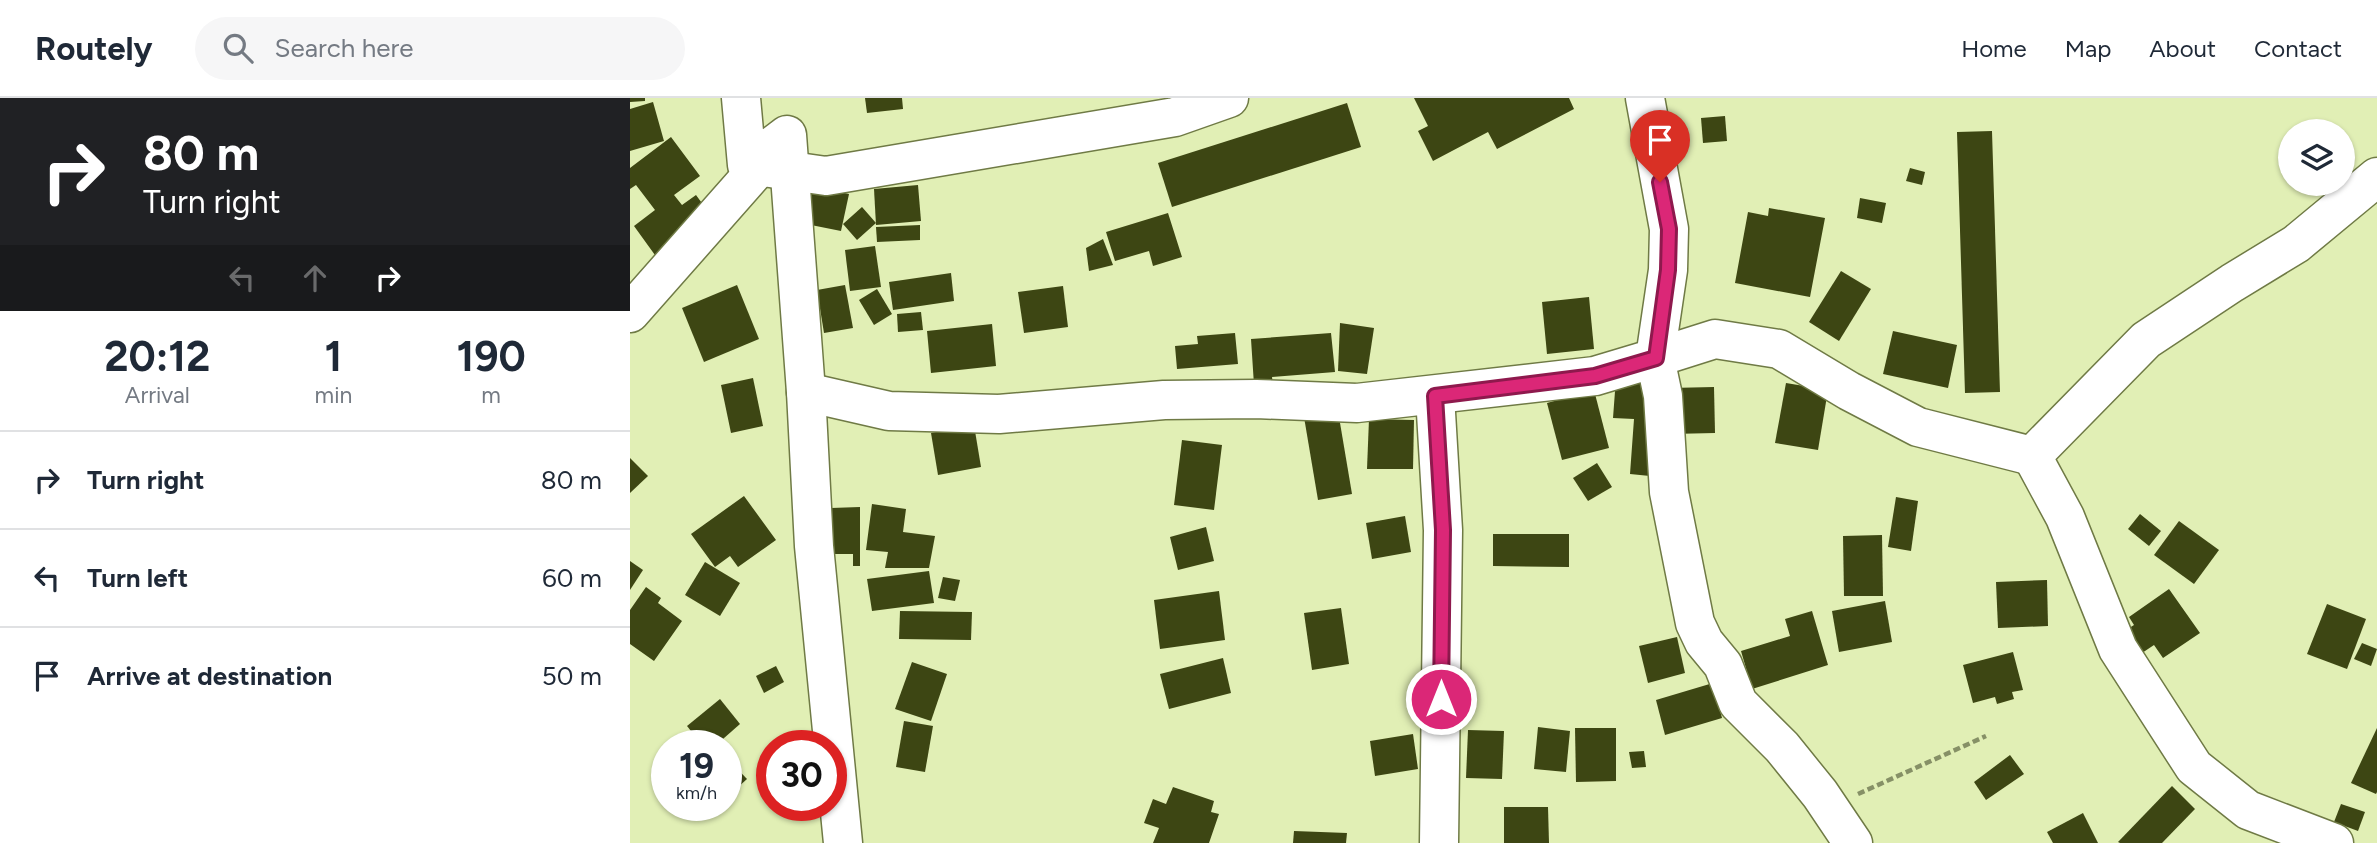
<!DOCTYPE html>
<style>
:root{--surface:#fff;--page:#f6f6f7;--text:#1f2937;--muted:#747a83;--line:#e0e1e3}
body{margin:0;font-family:Figtree,sans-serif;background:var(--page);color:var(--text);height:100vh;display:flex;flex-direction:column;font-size:26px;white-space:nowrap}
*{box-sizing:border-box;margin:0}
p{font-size:23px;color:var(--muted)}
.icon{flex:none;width:38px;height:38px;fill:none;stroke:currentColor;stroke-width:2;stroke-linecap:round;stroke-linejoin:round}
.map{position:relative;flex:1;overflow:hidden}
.sheet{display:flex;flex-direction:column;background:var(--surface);width:630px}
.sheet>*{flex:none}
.guide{background:#202124;color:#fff;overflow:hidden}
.fabs{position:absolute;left:1648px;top:21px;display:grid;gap:14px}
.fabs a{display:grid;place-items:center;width:77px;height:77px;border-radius:50%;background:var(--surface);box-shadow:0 2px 5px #0004;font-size:35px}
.speed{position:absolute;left:21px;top:632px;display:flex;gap:14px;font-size:35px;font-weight:700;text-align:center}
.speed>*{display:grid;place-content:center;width:91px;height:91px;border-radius:50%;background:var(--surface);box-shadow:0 2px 5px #0004;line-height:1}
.speed small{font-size:18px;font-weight:400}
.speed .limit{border:10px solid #d22;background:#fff;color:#111}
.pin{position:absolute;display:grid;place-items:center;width:60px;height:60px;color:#fff;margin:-72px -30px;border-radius:50% 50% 50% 0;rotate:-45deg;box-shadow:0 0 7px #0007}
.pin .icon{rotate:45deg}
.me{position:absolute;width:77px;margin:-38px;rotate:0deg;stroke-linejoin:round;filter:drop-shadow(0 0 5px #0008)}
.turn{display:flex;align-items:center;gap:24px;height:147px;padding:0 28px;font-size:32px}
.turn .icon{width:91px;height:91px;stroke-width:2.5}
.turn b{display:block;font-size:49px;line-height:60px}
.lanes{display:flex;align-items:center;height:66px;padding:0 28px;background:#0003;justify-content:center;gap:35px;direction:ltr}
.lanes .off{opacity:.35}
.eta{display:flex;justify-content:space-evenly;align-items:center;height:119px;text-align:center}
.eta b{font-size:42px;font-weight:700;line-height:49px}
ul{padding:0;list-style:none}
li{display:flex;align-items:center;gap:21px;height:98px;padding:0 28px;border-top:2px solid var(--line)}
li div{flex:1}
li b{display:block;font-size:26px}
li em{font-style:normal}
header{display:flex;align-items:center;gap:42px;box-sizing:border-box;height:98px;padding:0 35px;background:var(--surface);border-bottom:2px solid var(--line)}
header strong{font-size:33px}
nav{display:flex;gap:38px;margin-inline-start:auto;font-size:24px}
.search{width:490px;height:63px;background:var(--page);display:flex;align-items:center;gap:18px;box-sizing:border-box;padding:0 24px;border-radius:38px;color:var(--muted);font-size:26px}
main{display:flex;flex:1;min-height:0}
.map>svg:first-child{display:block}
.building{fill:#3d4613}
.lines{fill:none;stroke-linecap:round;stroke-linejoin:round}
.minor-casing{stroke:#6f7a45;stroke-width:41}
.path{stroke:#869066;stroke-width:4.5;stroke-dasharray:7 3.5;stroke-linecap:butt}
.minor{stroke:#fff;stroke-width:38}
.route-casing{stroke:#8e194d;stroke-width:18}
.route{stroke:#db2777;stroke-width:12}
</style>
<header>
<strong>Routely</strong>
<div class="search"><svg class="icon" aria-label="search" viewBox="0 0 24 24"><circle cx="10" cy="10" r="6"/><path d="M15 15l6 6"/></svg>Search here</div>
<nav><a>Home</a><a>Map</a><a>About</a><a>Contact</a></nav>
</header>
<main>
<section class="sheet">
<div class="guide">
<div class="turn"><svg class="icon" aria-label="right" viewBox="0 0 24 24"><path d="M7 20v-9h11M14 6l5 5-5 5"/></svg><div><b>80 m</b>Turn right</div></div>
<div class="lanes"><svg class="icon off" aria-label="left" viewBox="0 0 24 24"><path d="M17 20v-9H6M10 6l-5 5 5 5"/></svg><svg class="icon off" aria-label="ahead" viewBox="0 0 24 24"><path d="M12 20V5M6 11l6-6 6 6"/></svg><svg class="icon" aria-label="right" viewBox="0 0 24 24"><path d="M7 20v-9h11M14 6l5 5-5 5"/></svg></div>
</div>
<div class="eta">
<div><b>20:12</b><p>Arrival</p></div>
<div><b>1</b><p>min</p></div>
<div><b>190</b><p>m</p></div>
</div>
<ul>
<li><svg class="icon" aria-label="right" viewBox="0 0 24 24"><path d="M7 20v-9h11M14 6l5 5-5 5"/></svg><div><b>Turn right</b></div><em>80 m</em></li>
<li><svg class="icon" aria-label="left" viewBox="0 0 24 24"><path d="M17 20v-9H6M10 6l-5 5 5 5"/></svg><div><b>Turn left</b></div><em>60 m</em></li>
<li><svg class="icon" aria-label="arrive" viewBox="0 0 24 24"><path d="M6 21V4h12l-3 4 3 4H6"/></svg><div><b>Arrive at destination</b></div><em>50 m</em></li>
</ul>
</section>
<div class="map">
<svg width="1747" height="745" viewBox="0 0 1747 745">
<rect width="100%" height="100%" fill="#e1efb5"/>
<!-- building -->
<g class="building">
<polygon points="0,0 15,0 15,3 0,4"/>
<polygon points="235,0 272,0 273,11 237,15"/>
<polygon points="784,0 939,0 944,11 867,51 858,34 803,63 788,33 798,28"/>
<polygon points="23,4 34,43 0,53 0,11"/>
<polygon points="717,5 731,49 542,109 528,65"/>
<polygon points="1095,18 1097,43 1073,45 1071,20"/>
<polygon points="1362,33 1370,294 1335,295 1327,34"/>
<polygon points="41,39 70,78 44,97 52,107 66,97 85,123 30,164 4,128 25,112 6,87 0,91 0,70"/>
<polygon points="1280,70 1295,74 1292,87 1276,83"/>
<polygon points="288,87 291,123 246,127 244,91"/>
<polygon points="183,88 219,96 211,133 176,126"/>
<polygon points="1230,100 1256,105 1252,125 1227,120"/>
<polygon points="232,109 246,125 227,142 213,126"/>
<polygon points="1139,110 1195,120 1180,199 1105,185 1118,114 1138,118"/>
<polygon points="538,115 552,159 523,168 519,153 485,163 476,134"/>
<polygon points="290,127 290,142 247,144 246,129"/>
<polygon points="473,141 483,167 459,173 456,150"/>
<polygon points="245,148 251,189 220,193 215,152"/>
<polygon points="1211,173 1241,191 1209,243 1179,224"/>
<polygon points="321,175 324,203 263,212 259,184"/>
<polygon points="107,187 129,241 74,264 52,210"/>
<polygon points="215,187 223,230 194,235 187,192"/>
<polygon points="433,188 438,229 394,235 388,194"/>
<polygon points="247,191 262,216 244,227 229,202"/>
<polygon points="959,199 964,251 917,256 912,204"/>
<polygon points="291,214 293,232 268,234 267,216"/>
<polygon points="710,225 744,230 737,276 708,273"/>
<polygon points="362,226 366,268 301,275 297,233"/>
<polygon points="1263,233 1327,247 1318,290 1253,276"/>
<polygon points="605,235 608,266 547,271 545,248 568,246 567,238"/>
<polygon points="701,235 705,274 642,279 643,286 624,287 621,241"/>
<polygon points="123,280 133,328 101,335 91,287"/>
<polygon points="986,280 1027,283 1020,378 1000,376 1004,321 983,320"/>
<polygon points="1156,285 1198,292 1188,352 1145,345"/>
<polygon points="1084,289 1085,335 1041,336 1040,290"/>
<polygon points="964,292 979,350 932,362 917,305"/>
<polygon points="708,313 722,396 688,402 674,319"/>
<polygon points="739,321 784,322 783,371 737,371"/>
<polygon points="344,327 351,369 308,377 301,335"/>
<polygon points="552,342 592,347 584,412 544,407"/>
<polygon points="0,360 18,378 0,395"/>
<polygon points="967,365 982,389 958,403 943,380"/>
<polygon points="114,398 146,442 108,469 100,458 85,469 61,436"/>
<polygon points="1266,399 1288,403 1281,453 1258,449"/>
<polygon points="242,406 276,411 273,434 305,438 299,470 255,470 258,454 236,452"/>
<polygon points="230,409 230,468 223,468 223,456 201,456 201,410"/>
<polygon points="1510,416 1531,433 1519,448 1498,431"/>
<polygon points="775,418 781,454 742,461 736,425"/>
<polygon points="1549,423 1589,452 1564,486 1524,457"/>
<polygon points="576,429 584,463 548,472 540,439"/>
<polygon points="863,436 939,436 939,469 863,468"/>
<polygon points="1252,437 1253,498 1214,498 1213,438"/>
<polygon points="0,463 13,472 0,492"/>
<polygon points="75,464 110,485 90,518 55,497"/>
<polygon points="299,473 304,505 242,513 237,481"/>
<polygon points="313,479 330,482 325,503 308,500"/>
<polygon points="1417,482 1418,528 1368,530 1366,484"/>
<polygon points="16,489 31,500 28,505 52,523 24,563 0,546 0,512"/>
<polygon points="1539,491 1570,535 1533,560 1524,547 1512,555 1496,532 1504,527 1499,519"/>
<polygon points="589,493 595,542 530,551 524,502"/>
<polygon points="1255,503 1262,544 1209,554 1202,513"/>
<polygon points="1697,506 1736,521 1717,571 1677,556"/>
<polygon points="711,510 719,566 682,572 674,515"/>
<polygon points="270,513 342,514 341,542 269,541"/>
<polygon points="1182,513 1198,567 1122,591 1111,553 1160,538 1155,521"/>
<polygon points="1047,539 1055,575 1018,585 1009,548"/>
<polygon points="1732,545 1747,551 1741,568 1724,561"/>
<polygon points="1383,554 1393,592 1382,594 1384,601 1367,606 1365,599 1343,605 1333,567"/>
<polygon points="593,560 601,595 539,611 530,576"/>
<polygon points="282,564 317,576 301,623 265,611"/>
<polygon points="146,568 154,584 134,595 126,578"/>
<polygon points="1083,585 1092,620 1035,637 1026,602"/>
<polygon points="90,601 110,626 85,648 73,648 57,628"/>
<polygon points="274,623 303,628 295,674 266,669"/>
<polygon points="908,629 940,633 936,674 904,671"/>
<polygon points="945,630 986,630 986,683 946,684"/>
<polygon points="1747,630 1747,694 1746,696 1721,685"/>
<polygon points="838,632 874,633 872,681 836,680"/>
<polygon points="783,636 788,671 745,678 740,643"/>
<polygon points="1014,653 1016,669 1002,670 999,654"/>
<polygon points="1380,657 1394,676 1356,702 1344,684"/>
<polygon points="96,659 117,681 96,700"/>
<polygon points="1542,688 1565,711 1532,745 1490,745 1488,744"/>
<polygon points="543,689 584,703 581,714 589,716 579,745 523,745 529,730 514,725 523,701 536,706"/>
<polygon points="1711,706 1735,714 1728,733 1704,724"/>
<polygon points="874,709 918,709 919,745 874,745"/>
<polygon points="1453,715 1468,745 1423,745 1417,734"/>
<polygon points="664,733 717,735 716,745 663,745"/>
</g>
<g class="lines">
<defs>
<g id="minor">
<polyline points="111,0 117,67 157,37 176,294 184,448 213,745"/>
<polyline points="133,69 196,78 545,19 599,0"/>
<polyline points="0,215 142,54"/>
<polyline points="176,294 259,313 369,316 534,302 626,301 727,305 965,278 1025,260 1038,172 1039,131 1015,0"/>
<polyline points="805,298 813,432 809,745"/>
<polyline points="1402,358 1435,419 1488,551 1564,669 1618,712 1704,745"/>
<polyline points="1223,745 1190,696 1152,649 1108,605 1093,567 1074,544 1065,525 1039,394 1033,298 1025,260 1085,241 1149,251 1219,293 1288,329 1402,358 1516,242 1602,185 1666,146 1747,79"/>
</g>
</defs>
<!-- minor casing -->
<use href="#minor" class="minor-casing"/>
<!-- path -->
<polyline class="path" points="1228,696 1356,638"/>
<!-- minor -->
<use href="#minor" class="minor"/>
</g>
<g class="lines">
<defs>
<polyline id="route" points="811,601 813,432 805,298 965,278 1026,260 1038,172 1039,131 1030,84"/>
</defs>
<!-- route casing -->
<use href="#route" class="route-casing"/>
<!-- route -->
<use href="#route" class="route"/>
</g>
</svg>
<div class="fabs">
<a><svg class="icon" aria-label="layers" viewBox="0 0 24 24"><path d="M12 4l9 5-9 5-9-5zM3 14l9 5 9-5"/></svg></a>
</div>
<div class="speed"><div>19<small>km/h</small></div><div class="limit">30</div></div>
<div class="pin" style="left:1030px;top:84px;background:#d93025"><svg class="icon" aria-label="arrive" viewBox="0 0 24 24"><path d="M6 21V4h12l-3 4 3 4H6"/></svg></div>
<svg class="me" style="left:811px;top:601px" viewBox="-20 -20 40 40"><circle r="17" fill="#db2777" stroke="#fff" stroke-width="3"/><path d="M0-11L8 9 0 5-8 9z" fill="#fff"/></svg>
</div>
</main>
